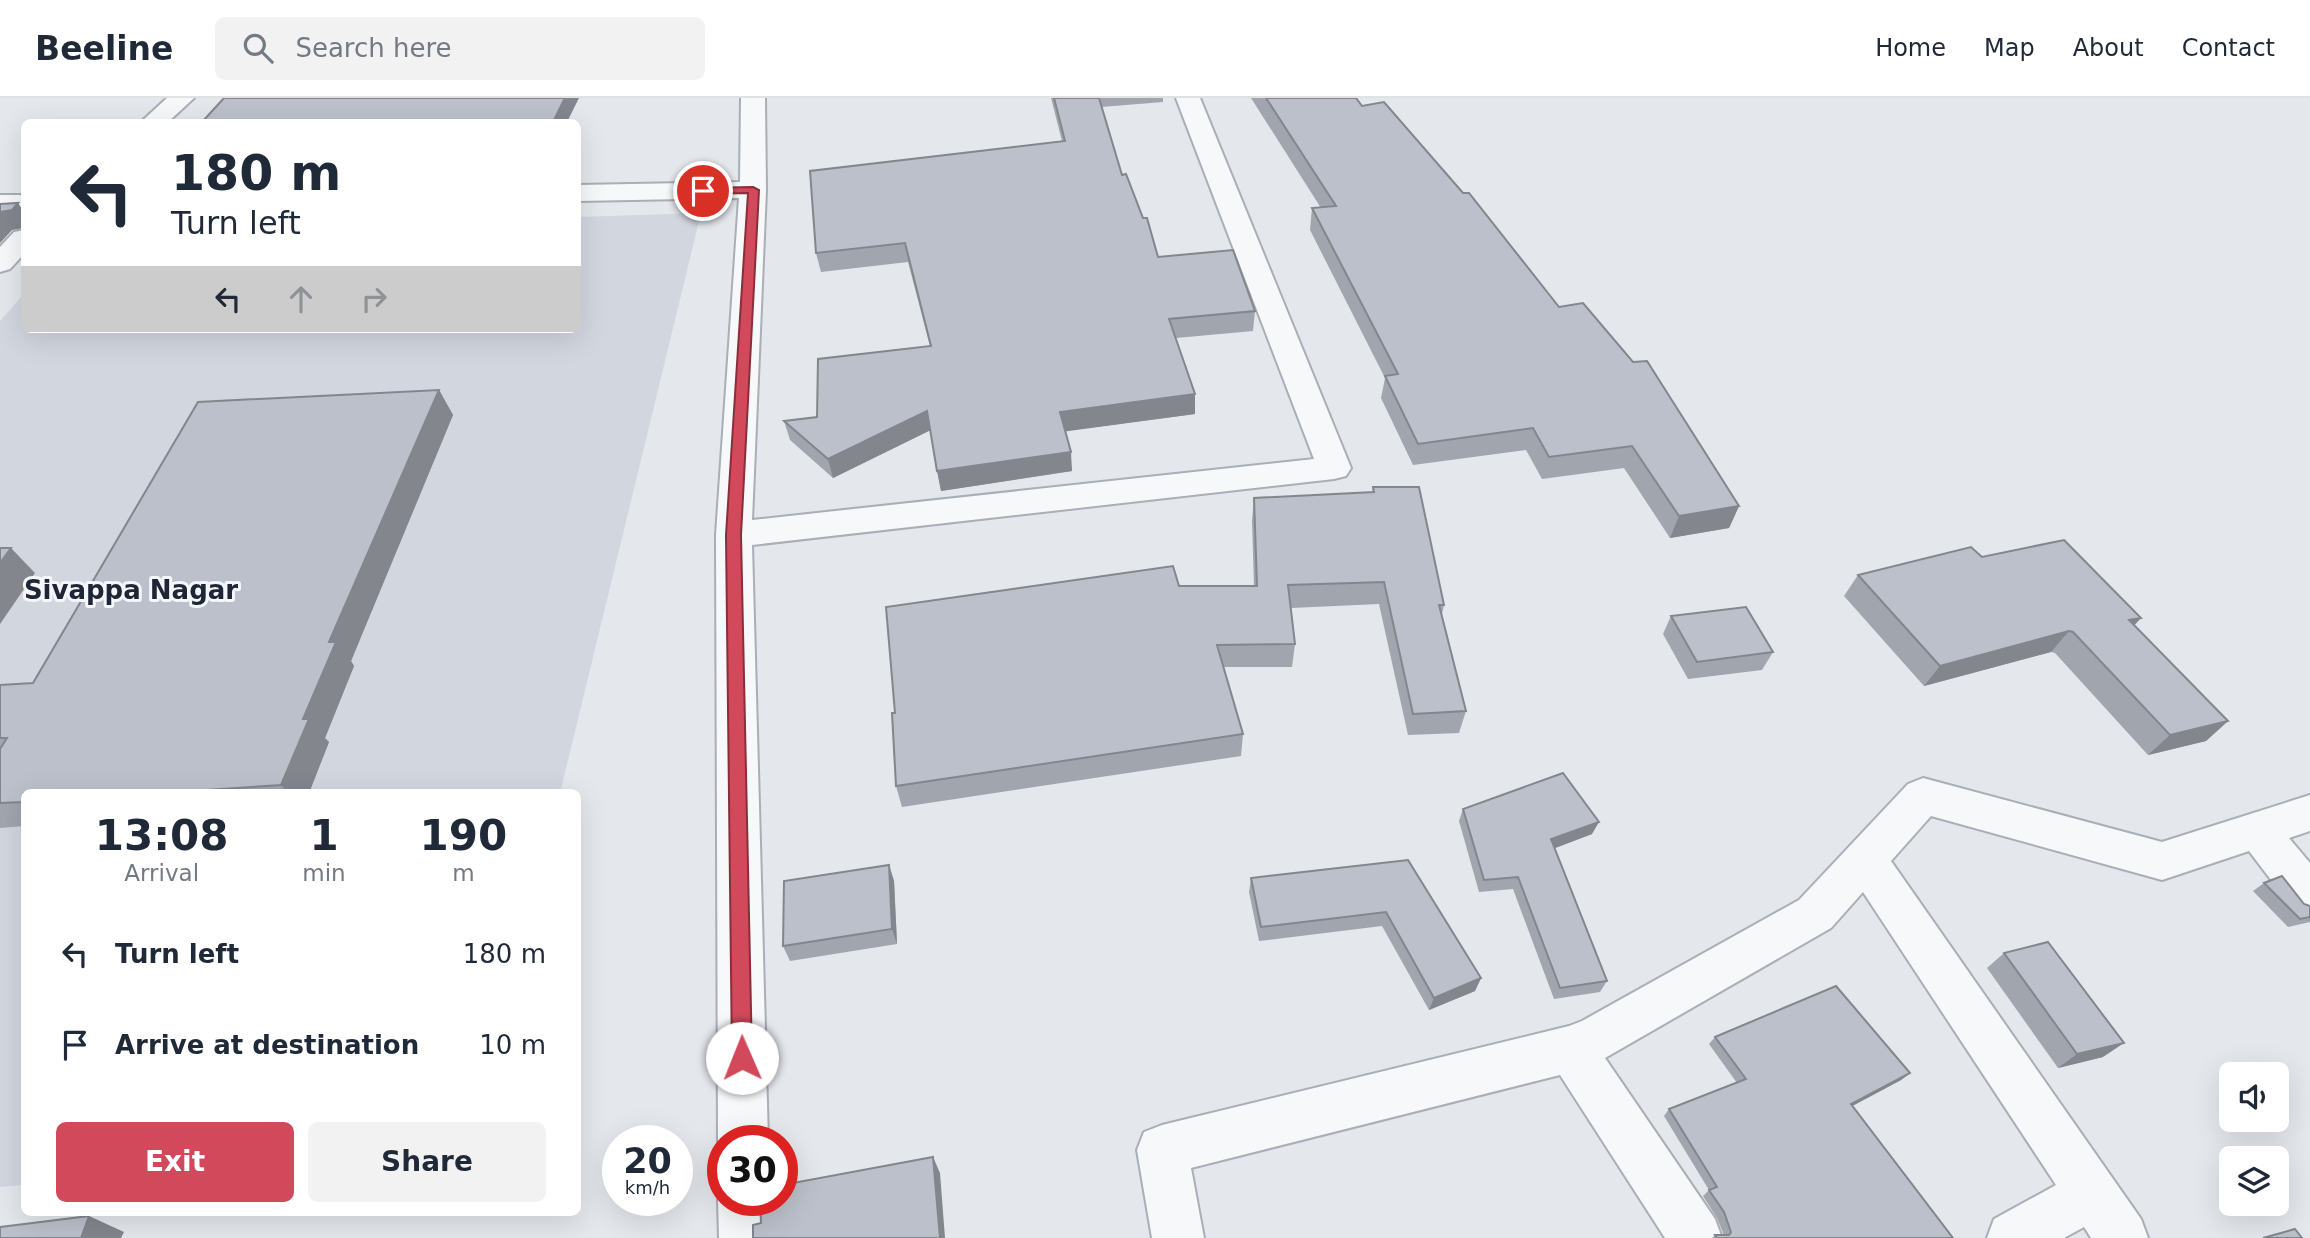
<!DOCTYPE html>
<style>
:root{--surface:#fff;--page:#f2f2f3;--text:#1f2937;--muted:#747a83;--line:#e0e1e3;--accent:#d1495b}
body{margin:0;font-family:"DejaVu Sans",sans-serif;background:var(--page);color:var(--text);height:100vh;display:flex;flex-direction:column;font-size:26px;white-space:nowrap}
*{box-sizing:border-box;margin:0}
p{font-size:23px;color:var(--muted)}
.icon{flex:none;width:38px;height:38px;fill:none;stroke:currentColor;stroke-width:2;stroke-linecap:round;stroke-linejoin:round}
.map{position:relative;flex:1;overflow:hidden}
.details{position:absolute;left:21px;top:691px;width:560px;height:427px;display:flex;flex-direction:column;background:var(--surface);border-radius:10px;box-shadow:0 7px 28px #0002}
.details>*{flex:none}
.top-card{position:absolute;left:21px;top:21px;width:560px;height:214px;border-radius:10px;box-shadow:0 7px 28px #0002;background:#fff;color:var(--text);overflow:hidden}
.fabs{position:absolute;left:2219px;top:964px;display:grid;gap:14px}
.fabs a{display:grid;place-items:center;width:70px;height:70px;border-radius:10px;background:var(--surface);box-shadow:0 7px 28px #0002;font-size:35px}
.speed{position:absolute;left:602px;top:1027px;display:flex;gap:14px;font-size:35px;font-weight:700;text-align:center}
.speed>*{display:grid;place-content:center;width:91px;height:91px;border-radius:50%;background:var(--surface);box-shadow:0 7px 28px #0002;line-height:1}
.speed small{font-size:18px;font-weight:400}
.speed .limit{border:10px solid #d22;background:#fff;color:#111}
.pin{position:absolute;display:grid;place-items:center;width:60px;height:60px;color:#fff;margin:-30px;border:4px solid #fff;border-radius:50%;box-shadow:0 2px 7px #0007}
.me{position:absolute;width:77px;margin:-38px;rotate:359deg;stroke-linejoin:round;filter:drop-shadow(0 0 5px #0008)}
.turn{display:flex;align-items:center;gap:24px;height:147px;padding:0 35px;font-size:32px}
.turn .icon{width:91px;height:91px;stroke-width:2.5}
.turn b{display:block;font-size:49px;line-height:60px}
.lanes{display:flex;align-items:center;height:66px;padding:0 35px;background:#0003;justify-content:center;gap:35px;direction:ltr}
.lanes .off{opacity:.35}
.eta{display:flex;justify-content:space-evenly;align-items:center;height:119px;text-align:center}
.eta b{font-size:42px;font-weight:700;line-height:49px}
.cta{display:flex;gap:14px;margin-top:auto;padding:14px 35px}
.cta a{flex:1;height:80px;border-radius:10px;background:var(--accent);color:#fff;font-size:28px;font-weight:700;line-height:80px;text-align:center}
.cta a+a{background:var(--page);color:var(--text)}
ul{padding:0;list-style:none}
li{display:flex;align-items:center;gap:21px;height:91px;padding:0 35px}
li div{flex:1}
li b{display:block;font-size:26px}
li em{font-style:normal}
header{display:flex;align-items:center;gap:42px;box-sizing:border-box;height:98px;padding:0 35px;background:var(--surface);border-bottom:2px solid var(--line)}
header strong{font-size:33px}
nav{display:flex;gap:38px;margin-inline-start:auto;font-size:24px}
.search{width:490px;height:63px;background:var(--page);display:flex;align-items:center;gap:18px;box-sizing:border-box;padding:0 24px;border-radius:10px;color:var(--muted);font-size:26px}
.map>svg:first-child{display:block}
.built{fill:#d2d6de}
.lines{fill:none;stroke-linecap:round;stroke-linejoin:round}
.minor-casing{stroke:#a9aeb7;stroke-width:4}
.minor{fill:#f7f8fa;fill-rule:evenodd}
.wall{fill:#a1a5ae}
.shaded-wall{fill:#83868d}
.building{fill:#bbc0ca;stroke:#83868d;stroke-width:2}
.route{fill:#d1495b;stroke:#882f3b;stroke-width:2}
.labels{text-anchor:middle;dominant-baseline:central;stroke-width:6;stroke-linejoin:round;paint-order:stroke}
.district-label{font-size:26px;font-weight:bold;fill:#1d2536;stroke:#f4f6f9}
</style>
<header>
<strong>Beeline</strong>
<div class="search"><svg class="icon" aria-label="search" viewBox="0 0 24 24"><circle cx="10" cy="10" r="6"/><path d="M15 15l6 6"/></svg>Search here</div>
<nav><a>Home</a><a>Map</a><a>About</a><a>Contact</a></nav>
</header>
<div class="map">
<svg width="2310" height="1140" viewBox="0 0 2310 1140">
<rect width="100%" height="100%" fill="#e4e7ec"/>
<!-- built -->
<polygon class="built" points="701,115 560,695 24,695 24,1087 0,1089 0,223 24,196 24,231 578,231 578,119"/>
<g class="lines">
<defs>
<g id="minor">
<polygon points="167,0 194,0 168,24 141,24"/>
<polygon points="741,0 765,0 766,92 752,422 1314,361 1176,0 1200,0 1351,370 1346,378 1334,381 752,447 768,1043 723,1043 723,1055 718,1043 716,437 739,100 578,103 578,87 740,84"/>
<rect x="0" y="97" width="24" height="16"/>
<polygon points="24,132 24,156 10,171 0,174 0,149 14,134"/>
<polygon points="1923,680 2162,744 2310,697 2310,733 2289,740 2310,765 2310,818 2294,812 2249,753 2162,782 1931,718 1891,763 2141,1121 2148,1140 2091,1140 2084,1129 2064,1140 1987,1140 1994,1121 2056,1087 1863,794 1831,830 1605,960 1715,1121 1722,1140 1665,1140 1560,977 1191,1070 1204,1140 1152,1140 1137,1052 1144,1034 1162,1027 1569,928 1582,923 1799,802 1908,686"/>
<polygon points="723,1091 723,1102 770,1102 771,1140 719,1140 718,1102"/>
</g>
</defs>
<!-- minor casing -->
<use href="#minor" class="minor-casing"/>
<!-- minor -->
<use href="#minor" class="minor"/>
</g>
<!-- wall -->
<g class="wall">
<polygon points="1051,0 1163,0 1163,4 1101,9 1122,77 1158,159 1255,213 1253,233 1176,240 1195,296 1195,316 1065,333 1072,373 941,393 930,332 833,380 790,342 784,323 817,319 930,248 908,164 821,174 816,155 1062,43"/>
<polygon points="1251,0 1356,0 1362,8 1559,209 1739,408 1729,430 1670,440 1624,370 1542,381 1526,352 1413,367 1381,300 1385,280 1310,132 1312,110 1321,110"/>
<polygon points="439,292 453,317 351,563 354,568 325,640 329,644 309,695 24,695 24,728 0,730 0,587 33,585"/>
<polygon points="1373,389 1444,507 1442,516 1466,613 1459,635 1408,637 1379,506 1291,510 1295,546 1292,569 1223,569 1243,636 1241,658 902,709 896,688 895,615 1179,488 1254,488 1252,423 1254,400 1372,394"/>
<polygon points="1982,459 2134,528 2228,623 2206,643 2148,657 2055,555 2051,554 1924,588 1844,498 1858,477"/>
<polygon points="1671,518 1773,554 1762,572 1688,581 1663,536"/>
<polygon points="1463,711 1592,736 1554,750 1607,883 1600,894 1554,901 1513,791 1479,794 1459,723"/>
<polygon points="1408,762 1481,880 1475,893 1429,912 1382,828 1259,843 1249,794 1251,780"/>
<polygon points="889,767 894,783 897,846 790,863 783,848"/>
<polygon points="2264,785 2304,806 2310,808 2310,824 2288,829 2253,793"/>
<polygon points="2004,855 2103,959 2058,970 1987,870"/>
<polygon points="1715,939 1910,975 1901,982 1852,1008 1953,1140 1712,1140 1715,1137 1724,1137 1717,1120 1703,1098 1709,1092 1664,1018 1669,1011 1737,985 1709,946"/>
</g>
<!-- shaded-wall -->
<g class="shaded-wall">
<polygon points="565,0 579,0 567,24 553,24"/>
<polygon points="18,105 24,114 24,130 12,132 0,145 0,114"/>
<polygon points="439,292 453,317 351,563 354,568 325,640 329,644 309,695 288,695 281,687 329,544"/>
<polygon points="1195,296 1195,316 1061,334 1060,314"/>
<polygon points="927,313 931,332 833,380 828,361"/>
<polygon points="1071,354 1072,373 941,393 937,373"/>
<polygon points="1739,408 1729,430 1670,440 1679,418"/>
<polygon points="11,450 35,475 0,526 0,465"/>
<polygon points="2141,520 2122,541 2129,522"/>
<polygon points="2069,533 2051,554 1924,588 1940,568"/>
<polygon points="2228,623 2206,643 2148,657 2170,637"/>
<polygon points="1599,724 1592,736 1545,754 1551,741"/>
<polygon points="889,767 894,783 897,846 892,831"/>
<polygon points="1481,880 1475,893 1429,912 1434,900"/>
<polygon points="2124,945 2103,959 2058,970 2077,956"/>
<polygon points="1910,975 1901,982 1843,1013 1851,1006"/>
<polygon points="933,1059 940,1075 945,1140 940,1140"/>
<polygon points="89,1118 124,1134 121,1140 81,1140"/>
</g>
<!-- building -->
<g class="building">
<polygon points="224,0 565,0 553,24 202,24"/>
<polygon points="1054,0 1099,0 1122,77 1126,76 1143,120 1147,120 1158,159 1233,152 1255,213 1169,221 1195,296 1060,314 1071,354 937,373 927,313 828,361 784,323 817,319 818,261 931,248 905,145 816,155 810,73 1065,43"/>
<polygon points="1266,0 1356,0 1362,8 1384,4 1463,95 1469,95 1559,209 1583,205 1633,264 1647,263 1739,408 1679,418 1632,348 1549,359 1533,330 1418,346 1385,278 1398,276 1312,110 1336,108"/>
<polygon points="18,105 12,112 0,114 0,106"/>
<polygon points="439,292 329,544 336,544 303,621 309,621 281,687 160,695 24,695 24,704 0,705 0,651 7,640 0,640 0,587 33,585 198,304"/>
<polygon points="1373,389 1419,389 1444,507 1439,507 1466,613 1413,616 1384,484 1288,487 1295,546 1217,547 1243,636 896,688 892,615 895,615 886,509 1173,468 1179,488 1257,488 1254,400 1374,394"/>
<polygon points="2064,442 2141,520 2129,522 2228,623 2170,637 2073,534 2069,533 1940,568 1858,477 1971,449 1982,459"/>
<polygon points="0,450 11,450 0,465"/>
<polygon points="1746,509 1773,554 1697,564 1671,518"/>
<polygon points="1563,675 1599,724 1551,741 1607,883 1560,890 1518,779 1484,782 1463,711"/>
<polygon points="1408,762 1481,880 1434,900 1386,814 1261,829 1251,780"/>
<polygon points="889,767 892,831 783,848 784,783"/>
<polygon points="2282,778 2304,806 2310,808 2310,819 2300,821 2264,785"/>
<polygon points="2048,844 2124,945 2077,956 2004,855"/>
<polygon points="1836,888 1910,975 1851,1006 1953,1140 1717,1140 1715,1137 1729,1137 1731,1134 1724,1114 1709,1092 1717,1089 1669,1011 1746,981 1715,939"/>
<polygon points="933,1059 940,1140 753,1140 753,1127 761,1125 760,1102 782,1102 782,1087"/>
<polygon points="89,1118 81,1140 0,1140 0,1129"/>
<polygon points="2295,1131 2302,1140 2263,1140"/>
</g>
<!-- route -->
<polygon class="route" points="753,89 759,92 741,437 752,960 749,967 742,970 735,967 732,960 726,437 748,95 703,96 698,93 703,90"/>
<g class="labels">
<!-- district labels -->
<g class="district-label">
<text x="131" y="492">Sivappa Nagar</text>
</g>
</g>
</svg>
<div class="fabs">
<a><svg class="icon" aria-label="sound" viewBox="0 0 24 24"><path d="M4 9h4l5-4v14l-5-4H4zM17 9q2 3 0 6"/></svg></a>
<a><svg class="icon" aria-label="layers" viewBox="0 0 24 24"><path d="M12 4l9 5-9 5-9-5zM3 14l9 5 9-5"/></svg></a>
</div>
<div class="speed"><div>20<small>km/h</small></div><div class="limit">30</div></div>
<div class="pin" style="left:703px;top:93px;background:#d93025"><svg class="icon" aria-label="arrive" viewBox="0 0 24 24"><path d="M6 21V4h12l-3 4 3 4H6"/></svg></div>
<svg class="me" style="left:742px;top:960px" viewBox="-20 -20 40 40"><circle r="19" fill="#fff"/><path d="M0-13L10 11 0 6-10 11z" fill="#d1495b"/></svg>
<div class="top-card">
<div class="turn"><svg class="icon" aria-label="left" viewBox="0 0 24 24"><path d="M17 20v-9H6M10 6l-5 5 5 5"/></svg><div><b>180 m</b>Turn left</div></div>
<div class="lanes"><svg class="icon" aria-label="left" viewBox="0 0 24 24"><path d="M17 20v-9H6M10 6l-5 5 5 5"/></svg><svg class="icon off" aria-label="ahead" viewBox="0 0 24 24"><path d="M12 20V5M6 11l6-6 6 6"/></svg><svg class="icon off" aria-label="right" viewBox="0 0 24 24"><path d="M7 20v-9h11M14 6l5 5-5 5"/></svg></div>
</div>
<section class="details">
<div class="eta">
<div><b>13:08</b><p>Arrival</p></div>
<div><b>1</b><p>min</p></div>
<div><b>190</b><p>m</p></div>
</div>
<ul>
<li><svg class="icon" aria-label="left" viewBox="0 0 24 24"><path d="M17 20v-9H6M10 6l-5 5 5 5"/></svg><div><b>Turn left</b></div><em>180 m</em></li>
<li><svg class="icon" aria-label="arrive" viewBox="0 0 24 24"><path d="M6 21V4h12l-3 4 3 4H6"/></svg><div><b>Arrive at destination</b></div><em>10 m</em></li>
</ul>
<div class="cta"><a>Exit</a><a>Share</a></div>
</section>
</div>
